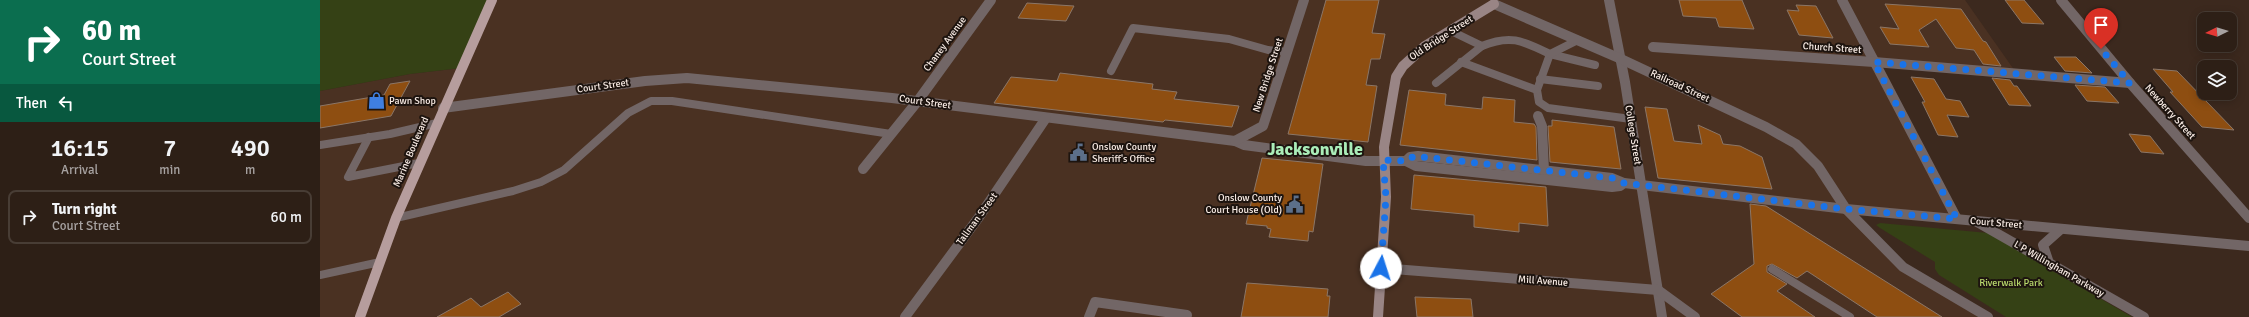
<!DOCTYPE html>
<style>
:root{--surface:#2d1f16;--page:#35271f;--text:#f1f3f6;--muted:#a7a2a1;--line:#483d35}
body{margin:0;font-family:Signika,sans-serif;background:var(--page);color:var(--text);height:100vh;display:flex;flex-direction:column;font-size:15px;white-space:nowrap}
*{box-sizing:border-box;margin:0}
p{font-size:13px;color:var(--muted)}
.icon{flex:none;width:22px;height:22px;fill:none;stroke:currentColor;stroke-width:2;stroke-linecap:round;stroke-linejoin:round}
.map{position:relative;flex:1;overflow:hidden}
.sheet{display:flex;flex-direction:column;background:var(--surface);width:320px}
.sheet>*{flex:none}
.top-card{background:#0b6e4f;color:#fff;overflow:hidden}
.needle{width:26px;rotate:265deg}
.tools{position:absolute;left:1877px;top:12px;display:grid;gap:8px}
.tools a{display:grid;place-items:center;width:40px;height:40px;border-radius:8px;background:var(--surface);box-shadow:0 2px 10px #0003,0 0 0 1px var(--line);font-size:20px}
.pin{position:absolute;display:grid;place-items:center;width:34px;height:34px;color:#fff;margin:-41px -17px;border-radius:50% 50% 50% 0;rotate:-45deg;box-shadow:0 0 4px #0007}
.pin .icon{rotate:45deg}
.me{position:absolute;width:44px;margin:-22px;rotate:5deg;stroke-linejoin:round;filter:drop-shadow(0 0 3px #0008)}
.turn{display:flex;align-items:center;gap:14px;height:84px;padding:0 16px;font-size:18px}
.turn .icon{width:52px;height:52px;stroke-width:2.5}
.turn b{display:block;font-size:28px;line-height:34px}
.then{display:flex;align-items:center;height:38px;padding:0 16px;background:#0003;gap:8px;font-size:15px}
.eta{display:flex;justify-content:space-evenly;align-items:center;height:68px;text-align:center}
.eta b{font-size:24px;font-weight:600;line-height:28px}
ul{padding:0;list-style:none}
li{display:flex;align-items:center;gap:12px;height:54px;margin:0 8px 6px;padding:0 8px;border:2px solid var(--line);border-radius:8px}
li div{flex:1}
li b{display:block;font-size:15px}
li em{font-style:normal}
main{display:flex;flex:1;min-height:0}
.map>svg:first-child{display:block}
.built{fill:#4a3122}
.green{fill:#354115}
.building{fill:#8e4e11;stroke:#8b7667}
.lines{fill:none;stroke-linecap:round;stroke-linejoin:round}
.lane{stroke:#726666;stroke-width:8}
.street{stroke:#726666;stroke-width:10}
.secondary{stroke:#998585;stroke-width:10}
.primary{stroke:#b69d9d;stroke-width:10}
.route{stroke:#1a73e8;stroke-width:7;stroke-dasharray:0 12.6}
.labels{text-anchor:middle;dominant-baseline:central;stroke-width:4;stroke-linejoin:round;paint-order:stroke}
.street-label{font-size:10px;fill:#f9ece5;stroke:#1d140f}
.poi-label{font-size:10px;fill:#f9ece5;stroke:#1d140f;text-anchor:start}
.park-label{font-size:10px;fill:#bada6d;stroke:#1d140f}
.town-label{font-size:18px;font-weight:bold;fill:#aaedb8;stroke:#1d140f}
</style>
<main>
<section class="sheet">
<div class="top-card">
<div class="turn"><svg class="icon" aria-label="right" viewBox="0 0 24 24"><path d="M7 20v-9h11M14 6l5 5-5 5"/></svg><div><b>60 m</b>Court Street</div></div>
<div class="then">Then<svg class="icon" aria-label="left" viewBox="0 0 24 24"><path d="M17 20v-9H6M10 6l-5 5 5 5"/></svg></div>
</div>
<div class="eta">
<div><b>16:15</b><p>Arrival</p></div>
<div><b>7</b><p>min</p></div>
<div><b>490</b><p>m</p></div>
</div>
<ul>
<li><svg class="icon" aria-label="right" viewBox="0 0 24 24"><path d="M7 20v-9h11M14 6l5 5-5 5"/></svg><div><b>Turn right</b><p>Court Street</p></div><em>60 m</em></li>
</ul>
</section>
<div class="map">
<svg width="1929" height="317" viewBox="0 0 1929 317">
<rect width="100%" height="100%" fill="#3c291e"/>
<!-- built -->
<polygon class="built" points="172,0 1645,0 1697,74 1555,62 1637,219 1527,209 1583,267 1668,317 0,317 0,91 90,74 141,68"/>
<!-- green -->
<g class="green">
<polygon points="0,0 172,0 141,68 90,74 0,91"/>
<polygon points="1560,223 1668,233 1812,317 1686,317 1619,275 1615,269 1615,262 1560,228 1556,225"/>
</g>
<!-- building -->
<g class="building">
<polygon points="1006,0 1059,0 1052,33 1065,34 1060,59 1051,59 1046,85 1057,86 1048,142 968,134"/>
<polygon points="1359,0 1422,0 1434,29 1399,27 1396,18 1363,16"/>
<polygon points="1685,0 1704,0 1724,24 1702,23"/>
<polygon points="707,3 754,6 746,21 698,18"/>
<polygon points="1565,4 1641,9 1663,41 1666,42 1681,66 1663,64 1654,50 1636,48 1616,19 1599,30 1609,47 1570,44 1560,27 1579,29"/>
<polygon points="1476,5 1496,6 1513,38 1479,35 1467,10 1479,11"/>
<polygon points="1734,57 1756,57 1772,73 1745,71"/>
<polygon points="1833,69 1857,71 1914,130 1882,127 1850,92 1853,92"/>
<polygon points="740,73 833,84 832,89 857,92 854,99 919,106 912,127 845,120 843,122 674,103 691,77 737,81"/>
<polygon points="1591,77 1614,79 1626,99 1640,101 1649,117 1627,115 1638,137 1618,135 1602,102 1605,102"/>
<polygon points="1672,78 1690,80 1694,86 1697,86 1711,106 1689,105"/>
<polygon points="90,81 71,116 0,128 0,106 64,95 70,84"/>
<polygon points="1755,85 1785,87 1799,103 1767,101"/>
<polygon points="1089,90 1126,94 1125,105 1162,109 1163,97 1195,100 1194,122 1214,124 1216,127 1217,160 1080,145"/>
<polygon points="1325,107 1347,109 1354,141 1382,144 1378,125 1400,135 1403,144 1420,146 1442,157 1452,189 1338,178"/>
<polygon points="1232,120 1294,127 1301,169 1230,162 1228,126 1232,126"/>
<polygon points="1809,134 1830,136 1844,154 1821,152"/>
<polygon points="942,158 1003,164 993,232 989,231 988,241 949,237 951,229 947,228 947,226 926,224"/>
<polygon points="1094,175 1226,187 1228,226 1199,223 1199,232 1154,227 1154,215 1091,209"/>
<polygon points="1430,204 1446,206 1622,317 1557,317 1487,271 1477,278 1452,264 1447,266 1447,272 1467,284 1457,291 1495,317 1422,317 1391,294 1434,264"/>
<polygon points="927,283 1008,289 1007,296 1010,296 1008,317 921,317"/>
<polygon points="188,292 201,304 179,317 117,317 151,298 161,307"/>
<polygon points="1095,297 1151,299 1153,317 1097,317"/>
</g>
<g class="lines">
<!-- lane -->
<g class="lane">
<path d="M1131 31 1162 46C1191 34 1203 41 1230 54L1217 90 1219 102 1228 108 1311 119"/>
<polyline points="1230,54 1275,65"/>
<polyline points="1230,54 1258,40"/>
<polyline points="1141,62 1217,90"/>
<polyline points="791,71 813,28 909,39 948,50 967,52"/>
<polyline points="1220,79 1278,86"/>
<polyline points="1116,83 1162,46"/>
<polyline points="49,137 28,177 99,163"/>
<polyline points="0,145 70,134 117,123"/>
<polyline points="76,218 193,191 221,182 244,170 308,113 331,101 352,101 571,134"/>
<polyline points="1452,269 1530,317"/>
<polyline points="0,275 60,262"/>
</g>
<!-- street -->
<g class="street">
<polyline points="1289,0 1305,82 1342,317"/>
<polyline points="1522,0 1637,219"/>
<polyline points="1741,0 1810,83 1929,218"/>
<polyline points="1174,4 1301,59 1446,127 1476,144 1498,166 1526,209 1583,267 1668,317"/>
<polyline points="1333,47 1554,62 1810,83"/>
<polyline points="123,108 325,81 367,78 572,98 915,141 924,145 1046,161 1086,161 1090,157 1098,156 1292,178 1304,183 1526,209 1929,246"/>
<polyline points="1218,116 1222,126 1224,170"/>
<polyline points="915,141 943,126 984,0"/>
<polyline points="1086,161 1096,166 1292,187 1300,186 1304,183"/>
<polyline points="543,169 597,102 671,0"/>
<polyline points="1657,222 1824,317"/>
<polyline points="1729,263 1723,245 1741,229"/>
<polyline points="1061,268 1338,290 1375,317"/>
<polyline points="585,317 659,217 726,118"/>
<polyline points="769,317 775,302 867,315 866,317"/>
</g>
<!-- secondary -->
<polyline class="secondary" points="1058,317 1066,197 1064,147 1076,77 1083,66 1105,46 1174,4"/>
<!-- primary -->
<polyline class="primary" points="40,317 76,218 172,0"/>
</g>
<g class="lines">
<!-- route -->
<polyline class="route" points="1061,268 1066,197 1063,160 1086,161 1094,156 1292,178 1304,183 1526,209 1637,219 1554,62 1810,83 1781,49"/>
</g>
<!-- icons -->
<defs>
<symbol id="shop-bare" viewBox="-9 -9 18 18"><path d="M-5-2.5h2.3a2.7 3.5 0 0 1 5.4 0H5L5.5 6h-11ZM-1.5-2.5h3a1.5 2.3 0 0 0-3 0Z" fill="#3f7fe0" stroke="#1d140f" stroke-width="2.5" paint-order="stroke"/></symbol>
<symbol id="civic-bare" viewBox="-9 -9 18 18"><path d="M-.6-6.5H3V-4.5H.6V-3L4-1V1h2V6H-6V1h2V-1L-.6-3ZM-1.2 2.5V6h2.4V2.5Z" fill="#5c6f8a" stroke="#1d140f" stroke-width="2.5" paint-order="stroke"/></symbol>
</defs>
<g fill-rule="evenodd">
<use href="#shop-bare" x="44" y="88" width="25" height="25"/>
<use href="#civic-bare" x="746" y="140" width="25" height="25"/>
<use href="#civic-bare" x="962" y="192" width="25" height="25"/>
</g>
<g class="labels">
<!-- street labels -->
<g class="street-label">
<text transform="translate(1121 38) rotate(-33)">Old Bridge Street</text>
<text transform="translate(625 44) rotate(-54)">Chaney Avenue</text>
<text transform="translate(1512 48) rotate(4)">Church Street</text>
<text transform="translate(948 75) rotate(-72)">New Bridge Street</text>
<text transform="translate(283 86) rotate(-8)">Court Street</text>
<text transform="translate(1360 86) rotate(25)">Railroad Street</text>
<text transform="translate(605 102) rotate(8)">Court Street</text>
<text transform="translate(1850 112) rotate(48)">Newberry Street</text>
<text transform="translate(1313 135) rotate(81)">College Street</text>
<text transform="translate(91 152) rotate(-67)">Marine Boulevard</text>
<text transform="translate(657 219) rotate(-54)">Tallman Street</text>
<text transform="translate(1676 223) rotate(5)">Court Street</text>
<text transform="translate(1739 269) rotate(30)">L P Willingham Parkway</text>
<text transform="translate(1223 281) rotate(4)">Mill Avenue</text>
</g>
<!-- poi labels -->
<g class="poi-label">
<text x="69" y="101">Pawn Shop</text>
<text x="772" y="147">Onslow County<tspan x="772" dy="12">Sheriff's Office</tspan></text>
<text x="962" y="198" text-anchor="end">Onslow County<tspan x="962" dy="12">Court House (Old)</tspan></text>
</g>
<!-- park labels -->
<g class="park-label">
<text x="1691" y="283">Riverwalk Park</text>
</g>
<!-- town labels -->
<g class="town-label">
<text x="995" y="149">Jacksonville</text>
</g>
</g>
</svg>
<div class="tools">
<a><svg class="needle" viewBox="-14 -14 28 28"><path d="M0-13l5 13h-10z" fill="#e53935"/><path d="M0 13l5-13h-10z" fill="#a7a2a1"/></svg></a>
<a><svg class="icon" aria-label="layers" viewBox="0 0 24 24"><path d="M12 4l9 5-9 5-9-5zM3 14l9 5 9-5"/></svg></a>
</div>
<div class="pin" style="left:1781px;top:49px;background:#d93025"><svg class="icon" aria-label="arrive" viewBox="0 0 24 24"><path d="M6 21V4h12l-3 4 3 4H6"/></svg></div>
<svg class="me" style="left:1061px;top:268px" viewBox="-20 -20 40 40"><circle r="19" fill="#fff"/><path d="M0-13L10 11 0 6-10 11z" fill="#1a73e8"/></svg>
</div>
</main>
